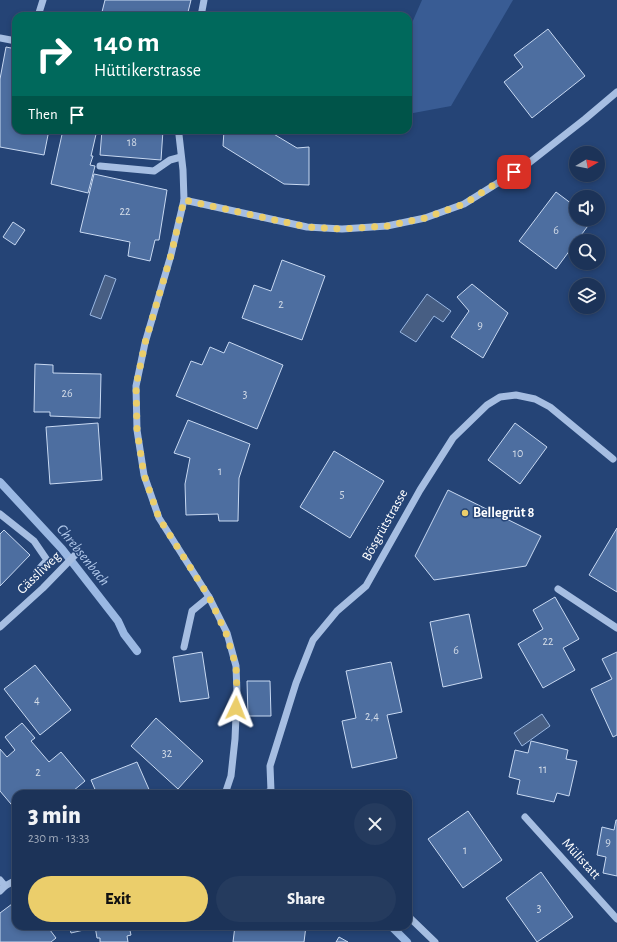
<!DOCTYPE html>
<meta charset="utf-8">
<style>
:root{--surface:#1c3358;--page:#253b5e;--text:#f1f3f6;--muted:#a0aaba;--line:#3a4e6e;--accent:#ebce6b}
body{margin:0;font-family:"Alegreya Sans",sans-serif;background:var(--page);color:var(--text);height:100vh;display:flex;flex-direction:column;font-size:15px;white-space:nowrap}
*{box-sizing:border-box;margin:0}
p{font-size:13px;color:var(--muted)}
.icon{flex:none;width:22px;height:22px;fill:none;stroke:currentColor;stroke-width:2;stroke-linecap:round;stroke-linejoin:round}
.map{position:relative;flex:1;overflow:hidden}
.drawer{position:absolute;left:12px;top:790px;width:400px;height:140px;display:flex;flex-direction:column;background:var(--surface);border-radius:12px;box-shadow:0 2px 6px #0003,0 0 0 1px var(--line)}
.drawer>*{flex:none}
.banner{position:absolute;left:12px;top:12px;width:400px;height:122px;border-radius:12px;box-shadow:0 2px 6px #0003,0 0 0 1px var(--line);background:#00695c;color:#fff;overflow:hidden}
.needle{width:26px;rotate:80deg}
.tools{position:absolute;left:569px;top:146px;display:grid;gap:8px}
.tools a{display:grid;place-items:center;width:36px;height:36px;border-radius:50%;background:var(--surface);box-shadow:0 2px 6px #0003,0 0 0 1px var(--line);font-size:20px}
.pin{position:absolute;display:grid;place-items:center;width:34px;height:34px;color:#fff;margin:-17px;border-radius:8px;box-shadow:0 2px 6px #0006}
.me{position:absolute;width:44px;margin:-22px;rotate:2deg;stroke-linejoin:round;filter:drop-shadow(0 0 3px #0008)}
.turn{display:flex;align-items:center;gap:14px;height:84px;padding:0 16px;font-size:18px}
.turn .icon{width:52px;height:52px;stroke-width:2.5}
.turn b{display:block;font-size:28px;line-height:34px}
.then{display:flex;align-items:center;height:38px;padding:0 16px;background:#0003;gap:8px;font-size:15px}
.round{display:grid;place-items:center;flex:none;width:42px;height:42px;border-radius:21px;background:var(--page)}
.headline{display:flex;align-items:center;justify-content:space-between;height:68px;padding:0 16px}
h1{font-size:24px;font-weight:800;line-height:30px}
.primary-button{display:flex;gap:8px;margin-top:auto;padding:8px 16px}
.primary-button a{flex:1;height:46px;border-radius:24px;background:var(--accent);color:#111;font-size:16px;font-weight:800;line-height:46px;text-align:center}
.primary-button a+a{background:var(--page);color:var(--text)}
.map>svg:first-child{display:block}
.green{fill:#395c94}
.water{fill:#475e83;stroke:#9ab8e3}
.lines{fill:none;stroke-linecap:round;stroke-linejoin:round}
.stream{stroke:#9ab8e3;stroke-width:8}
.building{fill:#4d6ea0;stroke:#c8d9f2}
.minor{stroke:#a6bee2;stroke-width:7}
.route{stroke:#ebce6b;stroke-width:7;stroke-dasharray:0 12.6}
.poi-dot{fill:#ebce6b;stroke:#254476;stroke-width:1.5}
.labels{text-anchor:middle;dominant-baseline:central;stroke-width:3;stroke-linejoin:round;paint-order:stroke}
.number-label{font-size:12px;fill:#d2dbe7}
.poi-label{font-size:14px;font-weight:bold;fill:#fff;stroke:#254476;text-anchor:start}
.street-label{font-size:14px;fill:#fff;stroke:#254476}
.water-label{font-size:15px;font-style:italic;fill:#b1c8ea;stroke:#254476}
</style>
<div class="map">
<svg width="617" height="942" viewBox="0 0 617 942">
<rect width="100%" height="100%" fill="#254476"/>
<!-- green -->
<polygon class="green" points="422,0 513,0 451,106 408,114 408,32"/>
<!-- water -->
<g class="water">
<polygon points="105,275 116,279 101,319 90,315"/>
<polygon points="427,294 451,311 443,322 434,316 416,342 400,332"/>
<polygon points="542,714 550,726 522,746 514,733"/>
</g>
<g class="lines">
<!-- stream -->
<g class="stream">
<polyline points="0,482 62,549 118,621 124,634 137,651"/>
<polyline points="391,926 407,942"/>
</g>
</g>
<!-- building -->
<g class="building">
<polygon points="105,0 191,0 187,16 101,16"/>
<polygon points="548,29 585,76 532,118 504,82 523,67 514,55"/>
<polygon points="6,47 16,49 16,130 49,130 44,155 0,147 0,79"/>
<polygon points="63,130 97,130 91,156 93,156 90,165 95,166 88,193 51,184"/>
<polygon points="102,130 163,130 161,160 100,155"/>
<polygon points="224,130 267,130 297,148 309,147 309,185 284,184 223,146"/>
<polygon points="94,174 167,190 159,240 155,240 150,261 128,256 130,242 80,232"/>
<polygon points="556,192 576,207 576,219 593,219 556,269 519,241"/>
<polygon points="13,222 25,230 15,245 3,237"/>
<polygon points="282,260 325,276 302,340 242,318 254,285 271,291"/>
<polygon points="472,284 508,313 483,358 451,337 469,311 457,297"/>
<polygon points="229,342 283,365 257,429 176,396 191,361 202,365 210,347 224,353"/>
<polygon points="35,364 53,365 53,373 101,374 100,418 50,416 50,412 34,412"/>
<polygon points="188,420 250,444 239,478 238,521 219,521 218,514 186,515 185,484 190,458 174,453"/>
<polygon points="98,423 102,480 50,484 46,427"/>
<polygon points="515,423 547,447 520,484 488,460"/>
<polygon points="334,451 384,481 350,538 300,507"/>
<polygon points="448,490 541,536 526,566 434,580 415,556"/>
<polygon points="617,528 617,592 589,575"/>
<polygon points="4,530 30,555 0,586 0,534"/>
<polygon points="555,597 579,639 563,648 575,670 543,688 518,644 543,629 533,610"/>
<polygon points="469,614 482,678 443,687 430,622"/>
<polygon points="202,652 209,698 180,702 173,657"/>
<polygon points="617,652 617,735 613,737 591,689 612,679 602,659"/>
<polygon points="391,662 402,712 387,715 397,758 352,768 342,721 356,718 346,671"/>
<polygon points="35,665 71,710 40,735 4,689"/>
<polygon points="247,681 270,681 271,716 248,716"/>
<polygon points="156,718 203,761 178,789 131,746"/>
<polygon points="22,723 35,738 31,741 49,762 61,752 85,781 73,791 76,794 16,794 16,810 0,791 0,749 7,757 15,750 5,737"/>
<polygon points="531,741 568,750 566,759 577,761 569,796 557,793 554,802 517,794 520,780 509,777 515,750 528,753"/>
<polygon points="137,762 151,794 97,794 91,780"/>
<polygon points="468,811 502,860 463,888 428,839"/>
<polygon points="616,820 617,820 617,876 603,873 606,857 597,855 602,827 614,830"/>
<polygon points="541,872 573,917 537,942 506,898"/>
<polygon points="16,901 16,926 47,926 56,938 51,942 0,942 0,913"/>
<polygon points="69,926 87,926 88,929 71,933"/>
<polygon points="95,926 129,926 131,935 127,936 128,942 100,942 100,938 97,938"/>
<polygon points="235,926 306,926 304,942 233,942"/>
<polygon points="339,937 348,942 336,942"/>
</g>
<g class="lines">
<!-- minor -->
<g class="minor">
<polyline points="38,16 43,0"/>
<polyline points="201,16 204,0"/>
<polyline points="0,38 16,41"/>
<polyline points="179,130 179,135 183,170 184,200 171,255 145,343 136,386 137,430 144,475 159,518 209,597 227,633 236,666 237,693 235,739 231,776 225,794"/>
<polyline points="100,166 154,171 170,160 181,157"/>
<polyline points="184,200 307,227 342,229 387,226 425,218 464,204 525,166 585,119 617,92"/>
<polyline points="0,514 34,541 47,560 37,571"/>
<polyline points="558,589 617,628"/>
<polyline points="0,627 43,588 77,553"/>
<polyline points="184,647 192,611 209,597"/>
<polyline points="271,791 270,766 296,683 313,640 337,611 366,586 420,490 453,438 487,405 500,397 516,395 535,399 550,407 613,459"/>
<polyline points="262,794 271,791"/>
<polyline points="525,817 617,919"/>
<polyline points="0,880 5,886"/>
<polyline points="0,891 5,886 16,880"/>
<polyline points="408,916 435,942"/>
</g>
</g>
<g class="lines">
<!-- route -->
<polyline class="route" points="236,708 237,693 236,666 226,633 209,597 159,518 144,475 137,430 136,386 145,343 171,255 184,200 307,227 342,229 387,226 425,218 464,204 514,172"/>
</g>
<!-- markers -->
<circle class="poi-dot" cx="465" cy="513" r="4"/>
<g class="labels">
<!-- number labels -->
<g class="number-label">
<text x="132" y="142">18</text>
<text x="125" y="211">22</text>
<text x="556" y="230">6</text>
<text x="281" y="304">2</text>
<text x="480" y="325">9</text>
<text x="67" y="393">26</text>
<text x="245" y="394">3</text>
<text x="518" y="453">10</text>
<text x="220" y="471">1</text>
<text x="342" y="494">5</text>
<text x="548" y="641">22</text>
<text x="456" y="650">6</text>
<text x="37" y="700">4</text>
<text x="372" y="716">2,4</text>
<text x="167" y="753">32</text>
<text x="543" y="769">11</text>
<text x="38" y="772">2</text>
<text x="608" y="842">9</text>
<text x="465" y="850">1</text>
<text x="539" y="908">3</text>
</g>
<!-- poi labels -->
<g class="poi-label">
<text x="473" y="513">Bellegrüt 8</text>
</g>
<!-- street labels -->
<g class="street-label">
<text transform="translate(385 525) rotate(-61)">Bösgrütstrasse</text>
<text transform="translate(39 573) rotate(-44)">Gässliweg</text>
<text transform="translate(581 859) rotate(48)">Mülistatt</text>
</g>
<!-- water labels -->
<g class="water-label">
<text transform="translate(83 555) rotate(51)">Chrebsenbach</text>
</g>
</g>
</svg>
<div class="tools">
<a><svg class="needle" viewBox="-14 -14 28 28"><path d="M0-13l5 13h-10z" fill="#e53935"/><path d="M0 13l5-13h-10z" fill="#a0aaba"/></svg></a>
<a><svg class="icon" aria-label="sound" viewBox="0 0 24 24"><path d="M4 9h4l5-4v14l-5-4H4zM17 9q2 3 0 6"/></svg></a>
<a><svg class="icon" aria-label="search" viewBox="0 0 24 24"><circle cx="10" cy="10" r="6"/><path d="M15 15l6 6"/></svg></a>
<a><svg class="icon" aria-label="layers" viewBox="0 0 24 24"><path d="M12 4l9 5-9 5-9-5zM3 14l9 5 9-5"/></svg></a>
</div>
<div class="pin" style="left:514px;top:172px;background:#d93025"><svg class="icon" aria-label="arrive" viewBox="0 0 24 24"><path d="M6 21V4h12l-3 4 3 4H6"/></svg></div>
<svg class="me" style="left:236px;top:708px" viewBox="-20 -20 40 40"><path d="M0-17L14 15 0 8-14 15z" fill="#ebce6b" stroke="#fff" stroke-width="4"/></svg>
<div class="banner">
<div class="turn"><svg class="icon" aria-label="right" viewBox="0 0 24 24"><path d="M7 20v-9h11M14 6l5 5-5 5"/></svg><div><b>140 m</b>Hüttikerstrasse</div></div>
<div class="then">Then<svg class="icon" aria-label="arrive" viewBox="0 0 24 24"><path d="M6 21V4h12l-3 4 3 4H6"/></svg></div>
</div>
<section class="drawer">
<div class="headline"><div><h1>3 min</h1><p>230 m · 13:33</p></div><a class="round"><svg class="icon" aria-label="close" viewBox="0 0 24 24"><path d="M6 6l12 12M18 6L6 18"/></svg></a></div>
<div class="primary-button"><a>Exit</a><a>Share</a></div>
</section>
</div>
